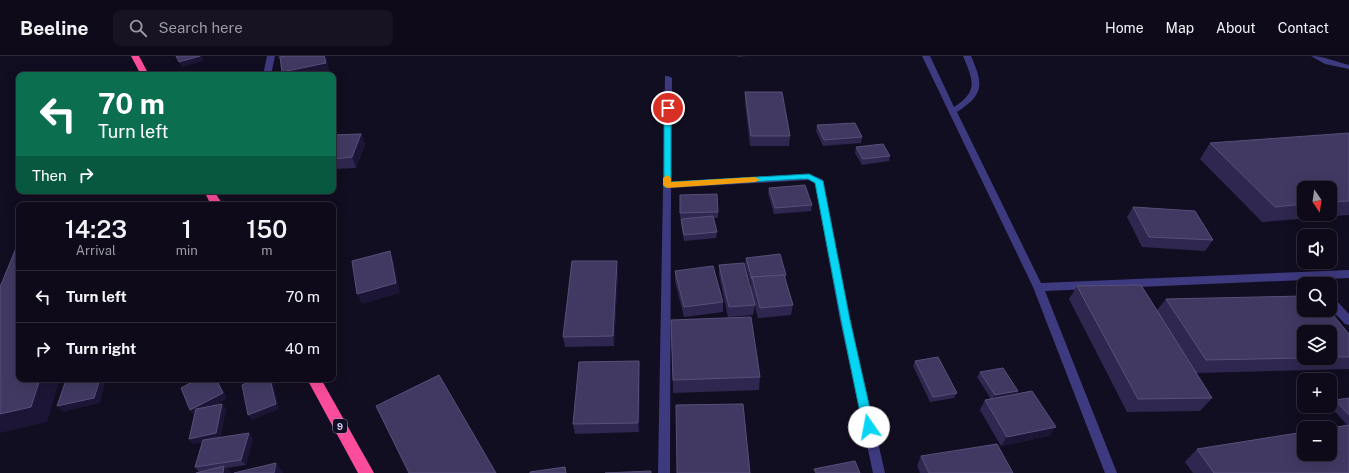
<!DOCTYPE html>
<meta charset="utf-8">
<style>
:root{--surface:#0e0a19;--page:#171322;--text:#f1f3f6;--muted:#9b9aa2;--line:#2e2b38}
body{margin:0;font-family:"Public Sans",sans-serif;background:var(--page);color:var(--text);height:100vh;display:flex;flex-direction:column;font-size:15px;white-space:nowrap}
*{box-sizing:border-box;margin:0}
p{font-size:13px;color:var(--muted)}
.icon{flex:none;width:22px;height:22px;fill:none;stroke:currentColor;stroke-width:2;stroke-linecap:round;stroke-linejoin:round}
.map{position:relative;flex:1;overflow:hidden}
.panel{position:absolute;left:16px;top:146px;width:320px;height:180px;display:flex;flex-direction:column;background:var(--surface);border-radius:8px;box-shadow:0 4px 16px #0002,0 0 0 1px var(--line)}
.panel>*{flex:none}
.guide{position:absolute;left:16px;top:16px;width:320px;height:122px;border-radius:8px;box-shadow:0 4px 16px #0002,0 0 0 1px var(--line);background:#0b6e4f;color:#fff;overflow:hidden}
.needle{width:26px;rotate:167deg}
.buttons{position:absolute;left:1297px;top:125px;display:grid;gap:8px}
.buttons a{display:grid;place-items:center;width:40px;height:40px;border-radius:8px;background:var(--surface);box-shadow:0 4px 16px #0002,0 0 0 1px var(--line);font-size:20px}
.pin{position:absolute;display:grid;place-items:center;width:34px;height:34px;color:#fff;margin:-17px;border:2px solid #fff;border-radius:50%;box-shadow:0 1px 4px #0007}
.me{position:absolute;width:44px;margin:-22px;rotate:348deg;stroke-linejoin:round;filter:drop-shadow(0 0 3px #0008)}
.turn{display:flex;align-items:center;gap:14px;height:84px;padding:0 16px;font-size:18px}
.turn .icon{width:52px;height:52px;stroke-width:2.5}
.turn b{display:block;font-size:28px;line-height:34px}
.then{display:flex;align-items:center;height:38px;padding:0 16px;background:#0003;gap:8px;font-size:15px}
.eta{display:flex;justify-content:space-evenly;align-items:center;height:68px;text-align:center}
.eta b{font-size:24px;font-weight:600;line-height:28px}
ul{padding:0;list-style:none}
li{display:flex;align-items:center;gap:12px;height:52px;padding:0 16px;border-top:1px solid var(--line)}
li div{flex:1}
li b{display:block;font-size:15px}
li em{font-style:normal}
header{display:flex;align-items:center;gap:24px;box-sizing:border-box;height:56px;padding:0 20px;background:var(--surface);border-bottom:1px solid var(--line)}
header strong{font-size:19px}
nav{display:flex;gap:22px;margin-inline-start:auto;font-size:14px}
.search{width:280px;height:36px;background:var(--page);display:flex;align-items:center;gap:10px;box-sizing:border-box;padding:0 14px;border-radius:8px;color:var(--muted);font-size:15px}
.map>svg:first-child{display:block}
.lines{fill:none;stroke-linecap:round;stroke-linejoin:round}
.lane{fill:#3e3a7f;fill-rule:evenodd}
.street{fill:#3e3a7f;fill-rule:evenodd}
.highway{fill:#fb4d9c;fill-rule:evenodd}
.wall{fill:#2f274f;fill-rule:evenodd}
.shaded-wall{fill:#1c1535}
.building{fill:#413962;stroke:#58507a}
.route{fill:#06d5f3;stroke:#048a9e}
.slow{fill:#f59e0b}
.labels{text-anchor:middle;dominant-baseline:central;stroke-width:4;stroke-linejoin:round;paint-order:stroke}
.shield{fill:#120e21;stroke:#9a95bc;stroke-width:1}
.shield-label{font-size:9px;font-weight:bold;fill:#d5cffe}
</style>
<header>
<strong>Beeline</strong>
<div class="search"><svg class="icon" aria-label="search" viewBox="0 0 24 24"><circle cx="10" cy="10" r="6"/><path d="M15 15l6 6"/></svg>Search here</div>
<nav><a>Home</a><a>Map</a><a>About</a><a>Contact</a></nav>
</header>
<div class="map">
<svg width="1349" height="417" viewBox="0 0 1349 417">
<rect width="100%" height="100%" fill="#120e21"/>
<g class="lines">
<!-- lane -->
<g class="lane">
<path d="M922 0H930L954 51C979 35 973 24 963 0H971C983 28 985 38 957 56L1041 227 1349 214V222L1045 235 1117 417H1105L1033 231Z"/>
<path d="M1311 0C1324 0 1336 6 1349 9V13L1325 8Z"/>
<polygon points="1330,241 1334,242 1349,258 1349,269 1345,268 1330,252"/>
</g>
<!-- street -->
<g class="street">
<polygon points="267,0 275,0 271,19 263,19"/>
<polygon points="665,20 668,20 672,22 671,126 809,118 822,123 823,125 850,264 885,417 873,417 840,264 815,127 808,124 671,132 670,417 658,417"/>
</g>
<!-- highway -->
<g class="highway">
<polygon points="131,0 139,0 149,19 141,19"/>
<polygon points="204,135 214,135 223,149 211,149"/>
<polygon points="307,323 321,323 374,417 358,417"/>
</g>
</g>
<!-- wall -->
<g class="wall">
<polygon points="278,0 326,0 329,17 320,19 283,19 280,3 279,3"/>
<polygon points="737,0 748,0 738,1"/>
<polygon points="745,36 790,80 789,90 750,90 745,46"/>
<polygon points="817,69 862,81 861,87 823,90 816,75"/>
<path d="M1349 77V159L1262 166 1200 103 1210 87ZM1304 132H1330V158H1304Z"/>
<polygon points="361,78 365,88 356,112 333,113 333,79"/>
<polygon points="856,91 890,100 889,105 862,109 855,97"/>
<polygon points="769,132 812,149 811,155 774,158 768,137"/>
<polygon points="680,139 718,156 718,162 713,162 717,176 716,182 684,185 681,168 681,163 683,162 680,162"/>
<polygon points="1133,151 1213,184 1205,195 1142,191 1127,161"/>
<polygon points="746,202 786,219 785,223 793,249 791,259 758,262 750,232 751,228 745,207"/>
<polygon points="719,209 755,249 753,259 728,261 719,219"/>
<polygon points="618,215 614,290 565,291 563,281"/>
<polygon points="675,215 723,246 723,256 684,261 675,225"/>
<path d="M1077 230 1157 254 1166 243 1349 278V313L1196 317 1212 342 1200 355 1127 356 1069 243ZM1304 276H1330V302H1304Z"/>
<polygon points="671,264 760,321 759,334 673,337"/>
<polygon points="639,305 640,315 639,376 575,378 573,368"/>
<polygon points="915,305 957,337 954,342 930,346 913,310"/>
<polygon points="980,316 1018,335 1016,338 1056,371 1049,380 1001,390 980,354 985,344 991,343 977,321"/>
<polygon points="227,342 213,350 222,348 226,353 220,381 253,382 246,409 226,412 231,417 196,417 199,416 195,411 203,386 193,388 189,383 194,359 190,354"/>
<polygon points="1349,342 1349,417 1193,417 1185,406 1197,393 1348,370 1330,350 1330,349 1335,344"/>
<polygon points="921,400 1013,417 920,417 917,410"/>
</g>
<!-- shaded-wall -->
<g class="shaded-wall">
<polygon points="200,0 202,0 204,5 182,11 179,6"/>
<polygon points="324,0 326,0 327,3 329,17 320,19 283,19 282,16"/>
<polygon points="361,78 365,88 356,112 352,101"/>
<polygon points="390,195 394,206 400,237 362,248 357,238"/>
<polygon points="617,205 618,215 614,290 613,280"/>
<polygon points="639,305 640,315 639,376 638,367"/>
<polygon points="40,323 60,323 47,366 0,377 0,358"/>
<polygon points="100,323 106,323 100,347 63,356 57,350"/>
<polygon points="216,323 218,323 227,342 194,359 190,354"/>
<polygon points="270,323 272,323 273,324 279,353 252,364 248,359"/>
<polygon points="1018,335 1015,340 992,344 995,339"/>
<polygon points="222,348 226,353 220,382 193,388 189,383"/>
<polygon points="1056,371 1049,380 1001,390 1007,381"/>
<polygon points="249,377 253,382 246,409 241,404"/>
<polygon points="276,407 283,416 283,417 274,417"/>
<polygon points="224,410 231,417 223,417"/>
</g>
<!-- building -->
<g class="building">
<polygon points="176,0 200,0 179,6"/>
<polygon points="287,0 324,0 326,7 282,16 280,1"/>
<polygon points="745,36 782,36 790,80 751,80"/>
<polygon points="855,67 862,81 824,84 817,69"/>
<polygon points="1349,77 1349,145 1330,146 1330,132 1304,132 1304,148 1275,151 1210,87"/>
<polygon points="361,78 352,101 333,103 333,79"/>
<polygon points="883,88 890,100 863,103 856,91"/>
<polygon points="805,129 812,149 775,152 769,132"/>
<polygon points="717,138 718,156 680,157 680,139"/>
<polygon points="1133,151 1195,155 1213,184 1149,181"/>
<polygon points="713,160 717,176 684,179 681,163"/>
<polygon points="19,185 19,323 40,323 31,351 0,358 0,231"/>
<polygon points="390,195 396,227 357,238 352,205"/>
<polygon points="780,198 786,219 784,220 784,219 752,221 752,223 746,202"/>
<polygon points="572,205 617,205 613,280 563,281"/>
<polygon points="744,207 755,249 729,251 719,209"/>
<polygon points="713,210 723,246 684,251 675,215"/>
<polygon points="784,219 793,249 760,252 752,221"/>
<polygon points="1141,229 1212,342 1138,343 1077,230"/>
<polygon points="1304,240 1304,254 1329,254 1349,278 1349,301 1330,301 1330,276 1304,276 1304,302 1206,304 1166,243"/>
<polygon points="751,261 760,321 673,324 671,264"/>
<polygon points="938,301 957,337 933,341 915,305"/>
<polygon points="639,305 638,367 573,368 579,306"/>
<polygon points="1003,312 1018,335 995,339 980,316"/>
<polygon points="439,319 496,417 409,417 376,350"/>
<polygon points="70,323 100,323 94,342 57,350 66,324"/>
<polygon points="198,323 216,323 223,337 190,354 181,332"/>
<polygon points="257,323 270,323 276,348 248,359 242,329"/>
<polygon points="1032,335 1056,371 1007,381 985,344"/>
<polygon points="1349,342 1349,359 1335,344"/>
<polygon points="222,348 216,377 189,383 196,353"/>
<polygon points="743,348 750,417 677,417 676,349"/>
<polygon points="1349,369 1349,417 1214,417 1197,393 1304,376 1304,398 1330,398 1330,372"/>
<polygon points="249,377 241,404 195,411 203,384"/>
<polygon points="997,388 1013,417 929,417 921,400"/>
<polygon points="855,405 860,417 816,417 814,413"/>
<polygon points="276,407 274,417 234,417"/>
<polygon points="224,410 223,417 196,417"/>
<polygon points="565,411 566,417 530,417 530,416"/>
<polygon points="651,415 651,417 605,417"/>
</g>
<!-- route -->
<polygon class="route" points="668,50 671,52 671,126 809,118 823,125 850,264 874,371 873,375 869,376 865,375 863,371 841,264 815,127 808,123 801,123 664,131 664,52"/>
<!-- slow -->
<polygon class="slow" points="667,119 671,122 671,126 755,121 760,124 755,126 667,132 663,129 663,122"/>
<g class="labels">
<!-- shield labels -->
<rect class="shield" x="333" y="363" width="14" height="14" rx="3"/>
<g class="shield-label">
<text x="340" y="370">9</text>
</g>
</g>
</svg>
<div class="buttons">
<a><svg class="needle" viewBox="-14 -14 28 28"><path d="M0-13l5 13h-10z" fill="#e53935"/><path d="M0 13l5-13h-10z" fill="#9b9aa2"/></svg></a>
<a><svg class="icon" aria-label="sound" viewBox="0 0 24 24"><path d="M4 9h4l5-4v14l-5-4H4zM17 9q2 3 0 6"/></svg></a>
<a><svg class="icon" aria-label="search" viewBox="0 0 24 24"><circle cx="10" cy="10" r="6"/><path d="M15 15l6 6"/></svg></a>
<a><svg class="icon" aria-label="layers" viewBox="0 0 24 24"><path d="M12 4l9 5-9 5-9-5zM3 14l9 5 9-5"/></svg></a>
<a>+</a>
<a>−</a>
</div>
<div class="pin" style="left:668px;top:52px;background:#d93025"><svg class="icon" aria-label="arrive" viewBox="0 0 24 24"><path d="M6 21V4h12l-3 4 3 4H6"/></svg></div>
<svg class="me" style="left:869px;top:371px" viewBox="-20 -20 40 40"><circle r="19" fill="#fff"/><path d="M0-13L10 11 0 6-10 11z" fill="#06d5f3"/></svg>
<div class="guide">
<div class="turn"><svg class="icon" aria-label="left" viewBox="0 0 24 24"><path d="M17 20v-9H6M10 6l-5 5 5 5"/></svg><div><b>70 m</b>Turn left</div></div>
<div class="then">Then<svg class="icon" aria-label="right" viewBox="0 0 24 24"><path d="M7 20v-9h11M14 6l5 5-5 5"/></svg></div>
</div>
<section class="panel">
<div class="eta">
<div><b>14:23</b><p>Arrival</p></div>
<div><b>1</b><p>min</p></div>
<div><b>150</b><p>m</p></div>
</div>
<ul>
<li><svg class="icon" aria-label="left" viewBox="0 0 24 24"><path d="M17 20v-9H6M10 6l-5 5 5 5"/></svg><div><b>Turn left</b></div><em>70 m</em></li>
<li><svg class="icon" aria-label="right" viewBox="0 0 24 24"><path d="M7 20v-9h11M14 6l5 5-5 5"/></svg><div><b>Turn right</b></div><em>40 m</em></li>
</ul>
</section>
</div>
